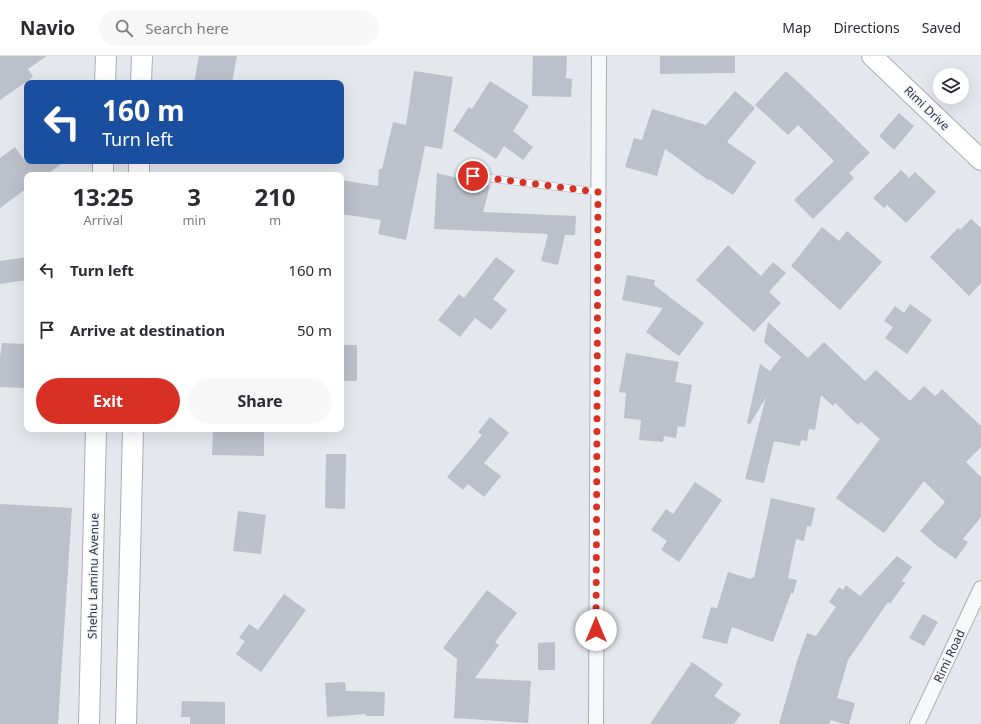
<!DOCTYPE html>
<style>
:root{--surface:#fff;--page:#f7f7f7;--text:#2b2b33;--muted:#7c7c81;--line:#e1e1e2;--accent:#d93025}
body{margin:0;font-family:"Noto Sans",sans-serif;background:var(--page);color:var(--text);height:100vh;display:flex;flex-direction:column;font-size:15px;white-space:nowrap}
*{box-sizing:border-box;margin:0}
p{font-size:13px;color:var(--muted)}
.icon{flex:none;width:22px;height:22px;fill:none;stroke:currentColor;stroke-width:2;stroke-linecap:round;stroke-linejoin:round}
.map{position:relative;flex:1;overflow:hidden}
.sheet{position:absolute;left:24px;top:116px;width:320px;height:260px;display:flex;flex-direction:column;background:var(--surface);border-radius:8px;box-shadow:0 4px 16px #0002}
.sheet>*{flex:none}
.hud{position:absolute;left:24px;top:24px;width:320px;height:84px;border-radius:8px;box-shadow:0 4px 16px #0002;background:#1a4fa0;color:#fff;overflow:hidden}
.controls{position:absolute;left:933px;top:12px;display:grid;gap:8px}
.controls a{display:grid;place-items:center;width:36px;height:36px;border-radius:50%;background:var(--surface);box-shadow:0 4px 16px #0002;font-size:20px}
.pin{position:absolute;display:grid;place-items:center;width:34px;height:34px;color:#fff;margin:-17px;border:2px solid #fff;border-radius:50%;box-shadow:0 1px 4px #0007}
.me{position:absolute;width:44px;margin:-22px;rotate:0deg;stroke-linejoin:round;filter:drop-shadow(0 0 3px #0008)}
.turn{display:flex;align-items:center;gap:14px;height:84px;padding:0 12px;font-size:18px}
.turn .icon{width:52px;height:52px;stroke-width:2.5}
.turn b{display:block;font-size:28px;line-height:34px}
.eta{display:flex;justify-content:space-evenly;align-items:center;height:68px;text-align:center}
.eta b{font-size:24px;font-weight:700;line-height:28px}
.cta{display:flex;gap:8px;margin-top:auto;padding:8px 12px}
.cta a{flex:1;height:46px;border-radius:24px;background:var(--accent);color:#fff;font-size:16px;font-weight:700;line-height:46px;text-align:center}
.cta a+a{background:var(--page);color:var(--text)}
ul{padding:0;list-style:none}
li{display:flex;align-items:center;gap:12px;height:60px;padding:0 12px}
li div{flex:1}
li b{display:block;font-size:15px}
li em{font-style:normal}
header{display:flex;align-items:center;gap:24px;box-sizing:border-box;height:56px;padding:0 20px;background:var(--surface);border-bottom:1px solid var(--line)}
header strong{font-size:19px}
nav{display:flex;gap:22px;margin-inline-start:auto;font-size:14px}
.search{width:280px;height:36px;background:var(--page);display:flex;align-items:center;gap:10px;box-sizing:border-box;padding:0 14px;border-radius:22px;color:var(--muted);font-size:15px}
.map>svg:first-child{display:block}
.building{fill:#bbc0ca}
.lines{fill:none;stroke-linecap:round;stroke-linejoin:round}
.lane-casing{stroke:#a9aeb7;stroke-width:8}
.street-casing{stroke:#a9aeb7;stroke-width:16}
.secondary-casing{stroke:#a9aeb7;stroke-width:22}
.lane{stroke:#f7f8fa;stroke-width:7}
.street{stroke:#f7f8fa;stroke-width:14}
.secondary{stroke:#fff;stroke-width:20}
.route{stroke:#d93025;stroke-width:7;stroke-dasharray:0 12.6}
.labels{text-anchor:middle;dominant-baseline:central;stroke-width:3.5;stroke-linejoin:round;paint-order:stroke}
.street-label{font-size:12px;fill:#2b3445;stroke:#f4f6f9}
</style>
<header>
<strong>Navio</strong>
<div class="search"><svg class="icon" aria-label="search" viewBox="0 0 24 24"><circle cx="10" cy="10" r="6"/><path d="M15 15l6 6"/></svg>Search here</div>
<nav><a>Map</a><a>Directions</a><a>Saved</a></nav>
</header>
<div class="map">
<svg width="981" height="668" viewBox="0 0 981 668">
<rect width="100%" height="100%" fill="#e4e7ec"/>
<!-- building -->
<g class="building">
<polygon points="0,0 47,0 28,13 33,21 0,44"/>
<polygon points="199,0 237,0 232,27 194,27"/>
<polygon points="533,0 567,0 566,22 572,23 571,41 532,40"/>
<polygon points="660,0 735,0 735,17 660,18"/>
<polygon points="414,15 453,21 442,93 425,90 406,184 378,178 381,164 341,158 341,124 378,130 379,113 382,113 393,66 406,69"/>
<polygon points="786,15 820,47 870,97 849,117 854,122 813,163 794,144 834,105 798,69 788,79 755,49"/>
<polygon points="490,25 529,50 513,75 533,91 523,104 504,90 496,103 453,75 469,51 472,53"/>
<polygon points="735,35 755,52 727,86 756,106 733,139 709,123 708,124 665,93 657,120 625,111 634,82 642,84 652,53 706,69"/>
<polygon points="899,57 914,70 894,94 879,80"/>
<polygon points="15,91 25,105 65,105 46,119 27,119 27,132 0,152 0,102"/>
<polygon points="901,114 909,122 915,116 936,136 906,167 887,149 884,152 873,142"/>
<polygon points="437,117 490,130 483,156 576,160 575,179 565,179 558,209 541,205 548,178 434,173"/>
<polygon points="971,163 981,172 981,227 969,240 930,201 958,172 960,174"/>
<polygon points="822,171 839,185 847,175 882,206 840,254 791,210"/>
<polygon points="728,189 761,220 773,206 786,217 769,236 781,247 754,276 696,224"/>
<polygon points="27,201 27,224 0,228 0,205"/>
<polygon points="496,201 515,215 493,243 507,254 491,274 475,262 460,281 438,264 459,238 464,242"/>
<polygon points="627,219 655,224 654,229 704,267 679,300 646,276 663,252 622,244"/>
<polygon points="910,248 932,264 907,298 885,282 893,271 884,265 895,250 904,257"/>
<polygon points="768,266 808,302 824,286 865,325 876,314 910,345 924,330 935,340 942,333 981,370 981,391 966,406 981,421 981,461 963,483 968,486 956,503 936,489 920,475 945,446 924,425 884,477 836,442 880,383 861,366 858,369 835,347 833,350 821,339 815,374 809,373 807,385 801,384 800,390 774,385 764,427 745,423 766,341 750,368 747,367 760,308 770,315 781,301 764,286"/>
<polygon points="2,287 27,288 27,321 26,321 25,332 0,331 0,301"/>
<rect x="341" y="289" width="16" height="36"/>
<polygon points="626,297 679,306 675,326 692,329 685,371 678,370 676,382 664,380 663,386 639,384 641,364 624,362 626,337 619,336"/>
<polygon points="490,361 509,377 484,407 501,420 484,441 468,428 463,434 447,421 482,379 478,376"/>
<polygon points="213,373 264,373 264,400 212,399"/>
<polygon points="326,398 346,398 345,453 325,452"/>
<polygon points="695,426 722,444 679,506 661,494 667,485 651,474 666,453 673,458"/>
<polygon points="771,442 815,452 811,471 807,470 804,485 796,483 788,522 797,524 793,538 791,537 773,586 732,571 727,588 702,582 711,551 717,552 728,516 751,523 752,521 754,522"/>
<polygon points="0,448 72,452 58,668 0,668"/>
<polygon points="238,455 266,459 261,498 233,495"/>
<polygon points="897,500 912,511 902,525 905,527 890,548 888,546 848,604 837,642 855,647 849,668 844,668 831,664 829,668 779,668 797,605 807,577 816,580 836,551 829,546 839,531 843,534 846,529 860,540"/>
<polygon points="487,534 517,557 495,586 499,589 475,622 531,625 528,667 454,662 457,603 443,592"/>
<polygon points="284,538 306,554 261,616 236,598 245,585 239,582 249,568 258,574"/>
<polygon points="923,558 938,566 924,590 909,582"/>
<polygon points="555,586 555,614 538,614 538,587"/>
<polygon points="692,606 723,628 714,640 741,658 734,668 650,668"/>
<polygon points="345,626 346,635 385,636 384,660 366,660 366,658 327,661 325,627"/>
<polygon points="182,645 225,646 225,668 190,668 190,661 181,661"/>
</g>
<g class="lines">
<defs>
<polyline id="lane" points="473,120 598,136"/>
<g id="street">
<polyline points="596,668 599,0"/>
<polyline points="917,668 981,532"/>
</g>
<g id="secondary">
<polyline points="872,0 981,104"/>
<polyline points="105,27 106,0"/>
<polyline points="141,27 142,0"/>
<polyline points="103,119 103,105"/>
<polyline points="139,119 139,105"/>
<polyline points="89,668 96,373"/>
<polyline points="126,668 133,373"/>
</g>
</defs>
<!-- lane casing -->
<use href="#lane" class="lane-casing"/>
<!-- street casing -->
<use href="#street" class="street-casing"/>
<!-- secondary casing -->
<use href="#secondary" class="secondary-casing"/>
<!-- lane -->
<use href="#lane" class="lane"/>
<!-- street -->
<use href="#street" class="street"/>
<!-- secondary -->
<use href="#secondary" class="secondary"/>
</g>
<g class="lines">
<!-- route -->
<polyline class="route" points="473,120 598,136 596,574"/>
</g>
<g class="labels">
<!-- street labels -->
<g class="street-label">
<text transform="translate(927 52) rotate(44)">Rimi Drive</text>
<text transform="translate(93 520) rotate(-89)">Shehu Laminu Avenue</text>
<text transform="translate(949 600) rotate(-65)">Rimi Road</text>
</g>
</g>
</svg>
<div class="controls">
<a><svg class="icon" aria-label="layers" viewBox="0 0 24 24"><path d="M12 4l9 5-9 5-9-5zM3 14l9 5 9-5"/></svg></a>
</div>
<div class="pin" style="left:473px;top:120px;background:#d93025"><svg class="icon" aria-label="arrive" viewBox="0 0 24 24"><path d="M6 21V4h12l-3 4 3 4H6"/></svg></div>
<svg class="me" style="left:596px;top:574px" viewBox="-20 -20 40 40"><circle r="19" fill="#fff"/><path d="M0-13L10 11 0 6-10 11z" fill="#d93025"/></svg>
<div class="hud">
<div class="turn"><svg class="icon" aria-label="left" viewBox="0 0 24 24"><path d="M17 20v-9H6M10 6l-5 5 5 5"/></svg><div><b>160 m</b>Turn left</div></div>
</div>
<section class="sheet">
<div class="eta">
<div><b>13:25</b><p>Arrival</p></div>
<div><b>3</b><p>min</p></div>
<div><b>210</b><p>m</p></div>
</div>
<ul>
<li><svg class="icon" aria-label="left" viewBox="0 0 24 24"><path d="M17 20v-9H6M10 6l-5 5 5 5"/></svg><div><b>Turn left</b></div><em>160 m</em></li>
<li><svg class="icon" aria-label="arrive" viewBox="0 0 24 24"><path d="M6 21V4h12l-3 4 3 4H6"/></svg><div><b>Arrive at destination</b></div><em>50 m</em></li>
</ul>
<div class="cta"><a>Exit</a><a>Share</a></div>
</section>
</div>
